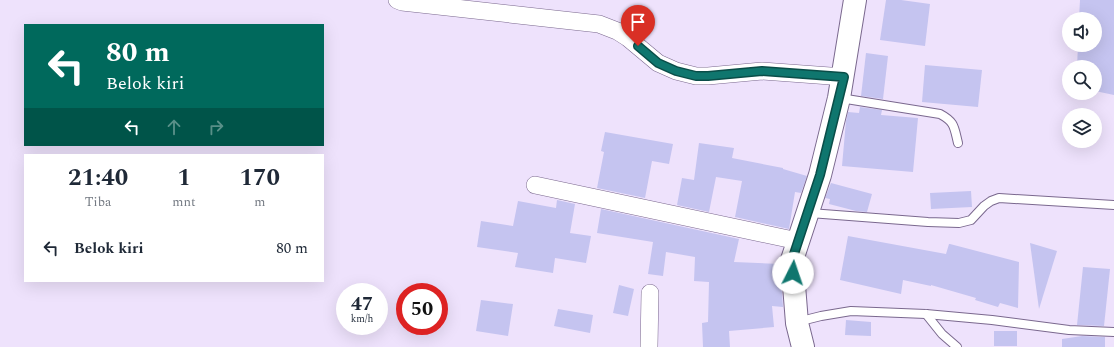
<!DOCTYPE html>
<html lang="id">
<style>
:root{--surface:#fff;--page:#f2f2f3;--text:#1f2937;--muted:#747a83}
body{margin:0;font-family:Spectral,serif;background:var(--page);color:var(--text);height:100vh;display:flex;flex-direction:column;font-size:15px;white-space:nowrap}
*{box-sizing:border-box;margin:0}
p{font-size:13px;color:var(--muted)}
.icon{flex:none;width:22px;height:22px;fill:none;stroke:currentColor;stroke-width:2;stroke-linecap:round;stroke-linejoin:round}
.map{position:relative;flex:1;overflow:hidden}
.side{position:absolute;left:24px;top:154px;width:300px;height:128px;display:flex;flex-direction:column;background:var(--surface);border-radius:0px;box-shadow:0 4px 16px #0002}
.side>*{flex:none}
.hud{position:absolute;left:24px;top:24px;width:300px;height:122px;border-radius:0px;box-shadow:0 4px 16px #0002;background:#00695c;color:#fff;overflow:hidden}
.tools{position:absolute;left:1062px;top:12px;display:grid;gap:8px}
.tools a{display:grid;place-items:center;width:40px;height:40px;border-radius:50%;background:var(--surface);box-shadow:0 4px 16px #0002;font-size:20px}
.speed{position:absolute;left:336px;top:283px;display:flex;gap:8px;font-size:20px;font-weight:700;text-align:center}
.speed>*{display:grid;place-content:center;width:52px;height:52px;border-radius:50%;background:var(--surface);box-shadow:0 4px 16px #0002;line-height:1}
.speed small{font-size:10px;font-weight:400}
.speed .limit{border:6px solid #d22;background:#fff;color:#111}
.pin{position:absolute;display:grid;place-items:center;width:34px;height:34px;color:#fff;margin:-41px -17px;border-radius:50% 50% 50% 0;rotate:-45deg;box-shadow:0 0 4px #0007}
.pin .icon{rotate:45deg}
.me{position:absolute;width:44px;margin:-22px;rotate:4deg;stroke-linejoin:round;filter:drop-shadow(0 0 3px #0008)}
.turn{display:flex;align-items:center;gap:14px;height:84px;padding:0 16px;font-size:18px}
.turn .icon{width:52px;height:52px;stroke-width:2.5}
.turn b{display:block;font-size:28px;line-height:34px}
.lanes{display:flex;align-items:center;height:38px;padding:0 16px;background:#0003;justify-content:center;gap:20px;direction:ltr}
.lanes .off{opacity:.35}
.eta{display:flex;justify-content:space-evenly;align-items:center;height:68px;text-align:center}
.eta b{font-size:24px;font-weight:700;line-height:28px}
ul{padding:0;list-style:none}
li{display:flex;align-items:center;gap:12px;height:52px;padding:0 16px}
li div{flex:1}
li b{display:block;font-size:15px}
li em{font-style:normal}
.map>svg:first-child{display:block}
.building{fill:#c5c4f0}
.lines{fill:none;stroke-linecap:round;stroke-linejoin:round}
.lane-casing{stroke:#7a688e;stroke-width:10}
.street-casing{stroke:#7a688e;stroke-width:18}
.secondary-casing{stroke:#7a688e;stroke-width:24}
.lane{stroke:#fff;stroke-width:8}
.street{stroke:#fff;stroke-width:17}
.secondary{stroke:#fff;stroke-width:22}
.route-casing{stroke:#0a4d48;stroke-width:10}
.route{stroke:#0f766e;stroke-width:7}
</style>
<div class="map">
<svg width="1114" height="347" viewBox="0 0 1114 347">
<rect width="100%" height="100%" fill="#eee2fc"/>
<!-- building -->
<g class="building">
<polygon points="886,0 901,0 930,4 925,46 880,40"/>
<polygon points="1080,0 1114,0 1114,95 1095,91 1095,67 1077,67 1078,45 1095,45 1095,19 1079,19"/>
<polygon points="866,53 888,56 883,99 861,96"/>
<polygon points="925,65 982,70 978,107 922,102"/>
<polygon points="860,107 882,110 881,115 918,118 913,172 842,166 846,121 848,112 859,113"/>
<polygon points="605,132 673,144 669,164 652,161 645,198 597,188 604,152 601,151"/>
<polygon points="699,143 734,148 732,158 783,168 783,169 807,176 801,193 795,192 789,229 735,217 742,181 716,177 709,212 677,205 682,178 694,180"/>
<polygon points="831,183 872,194 867,212 856,211 829,204 830,199 825,198"/>
<polygon points="971,191 972,207 931,209 930,193"/>
<polygon points="557,200 575,204 570,233 591,236 586,263 555,258 553,273 515,267 518,253 477,247 481,221 513,226 518,201 556,208"/>
<polygon points="601,209 739,239 734,262 780,264 783,307 772,306 774,327 729,331 730,347 703,347 702,323 708,322 709,282 694,281 695,257 666,252 663,276 648,274 653,242 597,233"/>
<polygon points="848,236 946,254 949,244 950,244 1019,262 1018,308 1000,303 998,307 975,300 976,298 931,285 931,286 903,280 901,294 840,280"/>
<polygon points="1030,243 1057,251 1039,309"/>
<polygon points="1083,267 1110,269 1104,326 1077,325"/>
<polygon points="619,285 634,289 628,316 613,313"/>
<polygon points="481,300 513,304 508,336 476,331"/>
<polygon points="558,309 593,315 590,333 554,326"/>
<polygon points="846,320 871,322 871,336 845,335"/>
<rect x="994" y="331" width="23" height="15"/>
<polygon points="1082,336 1105,337 1105,347 1062,347 1062,339"/>
</g>
<g class="lines">
<defs>
<g id="lane">
<path d="M840 98 940 114C955 122 954 127 958 143"/>
<polyline points="810,213 928,222 959,223 971,220 984,206 991,201 999,198 1114,205"/>
<polyline points="926,314 942,334 957,347"/>
<polyline points="797,322 821,316 851,311 926,314 992,320 1069,330 1114,332"/>
</g>
<g id="street">
<polyline points="397,0 402,2 599,24 617,31 628,38 658,63 676,71 696,76 708,76 762,71 844,77"/>
<polyline points="535,185 798,241"/>
<polyline points="649,347 650,293"/>
</g>
<polyline id="secondary" points="803,347 797,323 792,260 820,175 839,98 855,0"/>
</defs>
<!-- lane casing -->
<use href="#lane" class="lane-casing"/>
<!-- street casing -->
<use href="#street" class="street-casing"/>
<!-- secondary casing -->
<use href="#secondary" class="secondary-casing"/>
<!-- lane -->
<use href="#lane" class="lane"/>
<!-- street -->
<use href="#street" class="street"/>
<!-- secondary -->
<use href="#secondary" class="secondary"/>
</g>
<g class="lines">
<defs>
<polyline id="route" points="638,46 658,63 676,71 696,76 708,76 762,71 844,77 820,175 792,260 793,273"/>
</defs>
<!-- route casing -->
<use href="#route" class="route-casing"/>
<!-- route -->
<use href="#route" class="route"/>
</g>
</svg>
<div class="tools">
<a><svg class="icon" aria-label="sound" viewBox="0 0 24 24"><path d="M4 9h4l5-4v14l-5-4H4zM17 9q2 3 0 6"/></svg></a>
<a><svg class="icon" aria-label="search" viewBox="0 0 24 24"><circle cx="10" cy="10" r="6"/><path d="M15 15l6 6"/></svg></a>
<a><svg class="icon" aria-label="layers" viewBox="0 0 24 24"><path d="M12 4l9 5-9 5-9-5zM3 14l9 5 9-5"/></svg></a>
</div>
<div class="speed"><div>47<small>km/h</small></div><div class="limit">50</div></div>
<div class="pin" style="left:638px;top:46px;background:#d93025"><svg class="icon" aria-label="arrive" viewBox="0 0 24 24"><path d="M6 21V4h12l-3 4 3 4H6"/></svg></div>
<svg class="me" style="left:793px;top:273px" viewBox="-20 -20 40 40"><circle r="19" fill="#fff"/><path d="M0-13L10 11 0 6-10 11z" fill="#0f766e"/></svg>
<div class="hud">
<div class="turn"><svg class="icon" aria-label="left" viewBox="0 0 24 24"><path d="M17 20v-9H6M10 6l-5 5 5 5"/></svg><div><b>80 m</b>Belok kiri</div></div>
<div class="lanes"><svg class="icon" aria-label="left" viewBox="0 0 24 24"><path d="M17 20v-9H6M10 6l-5 5 5 5"/></svg><svg class="icon off" aria-label="ahead" viewBox="0 0 24 24"><path d="M12 20V5M6 11l6-6 6 6"/></svg><svg class="icon off" aria-label="right" viewBox="0 0 24 24"><path d="M7 20v-9h11M14 6l5 5-5 5"/></svg></div>
</div>
<section class="side">
<div class="eta">
<div><b>21:40</b><p>Tiba</p></div>
<div><b>1</b><p>mnt</p></div>
<div><b>170</b><p>m</p></div>
</div>
<ul>
<li><svg class="icon" aria-label="left" viewBox="0 0 24 24"><path d="M17 20v-9H6M10 6l-5 5 5 5"/></svg><div><b>Belok kiri</b></div><em>80 m</em></li>
</ul>
</section>
</div>
